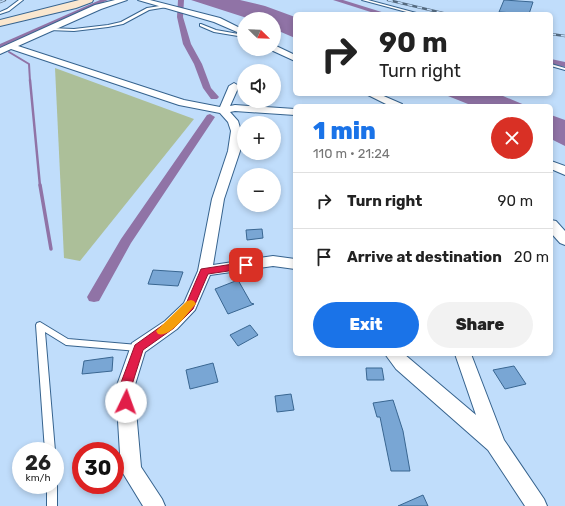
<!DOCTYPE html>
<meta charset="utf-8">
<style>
:root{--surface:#fff;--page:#f2f2f2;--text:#222;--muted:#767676;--line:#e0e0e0;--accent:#1a73e8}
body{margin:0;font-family:Rubik,sans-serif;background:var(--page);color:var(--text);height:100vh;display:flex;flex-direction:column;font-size:15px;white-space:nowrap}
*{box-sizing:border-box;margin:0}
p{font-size:13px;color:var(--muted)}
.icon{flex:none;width:22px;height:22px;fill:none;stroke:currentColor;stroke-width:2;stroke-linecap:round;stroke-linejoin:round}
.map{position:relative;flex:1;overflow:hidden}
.sheet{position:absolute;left:293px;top:104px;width:260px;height:252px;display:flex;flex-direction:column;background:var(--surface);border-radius:6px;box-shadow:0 2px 6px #0003}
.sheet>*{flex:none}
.guide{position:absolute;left:293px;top:12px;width:260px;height:84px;border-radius:6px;box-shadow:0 2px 6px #0003;background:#fff;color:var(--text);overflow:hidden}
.needle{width:26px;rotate:113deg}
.fabs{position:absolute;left:237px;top:12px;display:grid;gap:8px}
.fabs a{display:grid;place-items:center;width:44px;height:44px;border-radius:50%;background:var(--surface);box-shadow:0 2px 6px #0003;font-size:20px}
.speed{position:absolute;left:12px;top:442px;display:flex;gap:8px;font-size:20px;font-weight:700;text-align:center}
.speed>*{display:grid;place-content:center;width:52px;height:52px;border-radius:50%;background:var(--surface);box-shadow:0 2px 6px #0003;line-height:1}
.speed small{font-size:10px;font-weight:400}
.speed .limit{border:6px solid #d22;background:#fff;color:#111}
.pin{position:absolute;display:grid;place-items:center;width:34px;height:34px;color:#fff;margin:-17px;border-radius:8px;box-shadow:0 2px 6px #0006}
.me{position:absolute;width:44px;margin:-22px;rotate:3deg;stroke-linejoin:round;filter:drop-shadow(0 0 3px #0008)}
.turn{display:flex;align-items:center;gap:14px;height:84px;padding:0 20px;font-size:18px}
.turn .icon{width:52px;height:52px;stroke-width:2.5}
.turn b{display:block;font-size:28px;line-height:34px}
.round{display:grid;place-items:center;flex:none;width:42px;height:42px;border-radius:21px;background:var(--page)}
.headline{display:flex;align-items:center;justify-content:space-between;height:68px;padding:0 20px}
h1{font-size:24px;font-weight:800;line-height:30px;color:var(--accent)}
.primary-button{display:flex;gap:8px;margin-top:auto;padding:8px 20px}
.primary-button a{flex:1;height:46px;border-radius:24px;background:var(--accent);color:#fff;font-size:16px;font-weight:800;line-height:46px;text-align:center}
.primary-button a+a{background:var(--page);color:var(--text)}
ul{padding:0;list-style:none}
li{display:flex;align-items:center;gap:12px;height:56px;padding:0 20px;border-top:1px solid var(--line)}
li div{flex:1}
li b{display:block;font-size:15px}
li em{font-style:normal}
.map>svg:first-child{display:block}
.green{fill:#acbf99}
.water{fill:#9073a6}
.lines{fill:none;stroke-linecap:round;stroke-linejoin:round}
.stream-far2{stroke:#9073a6;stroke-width:2}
.stream-far1{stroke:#9073a6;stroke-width:2.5}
.stream{stroke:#9073a6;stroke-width:3.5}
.canal{fill:#9073a6;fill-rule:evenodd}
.building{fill:#79a6d4;stroke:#396691}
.service-casing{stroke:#36638e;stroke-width:2}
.minor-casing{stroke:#36638e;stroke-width:2}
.secondary-casing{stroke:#36638e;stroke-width:2}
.service{fill:#fff;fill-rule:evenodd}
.minor{fill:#fff;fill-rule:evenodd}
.secondary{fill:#fae7cf;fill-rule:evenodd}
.rail-casing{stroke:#546a80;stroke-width:2.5}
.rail{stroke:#c0ddfb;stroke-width:1.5;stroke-dasharray:5;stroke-linecap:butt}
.route{fill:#e11d48;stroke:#92132f}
.slow{fill:#f59e0b}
</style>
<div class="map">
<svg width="565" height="506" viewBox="0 0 565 506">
<rect width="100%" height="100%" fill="#c0ddfb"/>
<!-- green -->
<polygon class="green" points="55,68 194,119 80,261 64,258"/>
<!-- water -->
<g class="water">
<polygon points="191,0 240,0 265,6 295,17 295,38 274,29 274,19 250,19"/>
<polygon points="443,94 492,94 503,96 527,106 473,106"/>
<polygon points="551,115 565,120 565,146 551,139"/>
</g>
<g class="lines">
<!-- stream-far2 -->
<polyline class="stream-far2" points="9,52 29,64 30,81"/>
<!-- stream-far1 -->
<polyline class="stream-far1" points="30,80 40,186"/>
<!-- stream -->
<polyline class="stream" points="40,185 51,249"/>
<!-- canal -->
<g class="canal">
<polygon points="100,0 108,0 0,49 0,44"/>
<polygon points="178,0 184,0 183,17 191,44 202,64 211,88 219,97 217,99 211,99 203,88 194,64 183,44 177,17"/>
<polygon points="333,0 343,0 388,14 377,14"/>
<polygon points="551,59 565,62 565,67 551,64"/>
<polygon points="210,114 215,117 131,243 99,301 94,302 89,301 87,297 121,239 207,115"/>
</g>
</g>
<!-- building -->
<g class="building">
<polygon points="504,0 533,2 529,14 499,12"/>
<polygon points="262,229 263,238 247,240 246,230"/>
<polygon points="153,270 183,272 178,286 148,284"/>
<polygon points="238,280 251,303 254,304 228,314 215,289"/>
<polygon points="250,325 258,335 238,346 230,335"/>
<polygon points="113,357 112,371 82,374 84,361"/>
<polygon points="213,363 218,382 190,389 186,370"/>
<polygon points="514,366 526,384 505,389 493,370"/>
<polygon points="366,368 382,368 384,380 367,380"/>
<polygon points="291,394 294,410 277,412 275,396"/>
<polygon points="393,400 403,431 410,471 391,471 380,417 377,417 373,403"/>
<polygon points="423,495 428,506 398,506"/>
</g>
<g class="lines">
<defs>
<g id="service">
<polygon points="19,0 23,0 9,11 0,14 0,12 7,9"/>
<polygon points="362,0 368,0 420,14 414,14"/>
<polygon points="166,5 167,7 149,10 123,24 108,27 74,31 49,30 47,29 49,28 74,29 108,25 121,22 147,8"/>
<polygon points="201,24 216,30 244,35 244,37 214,32 200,26 200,24"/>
<polygon points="551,64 565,68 565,70 551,66"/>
<polygon points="40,322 68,339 138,345 141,346 142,348 141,350 138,351 66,345 45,332 55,451 45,451 36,325 37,323"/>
<polygon points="55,481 57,485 57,506 47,506 47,485 55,485"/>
</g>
<g id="minor">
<polygon points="115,0 127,0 101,9 18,46 184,100 220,107 229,86 234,83 239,86 230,106 235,105 295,109 295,115 235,111 230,112 238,121 241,131 240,151 224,199 213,265 273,256 295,259 295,269 273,266 210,275 195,310 177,329 145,352 134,388 141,467 162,499 165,506 143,506 121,470 116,388 132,343 165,321 184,303 198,271 212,199 228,151 231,131 228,122 220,113 179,105 11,49 0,54 0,48 95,5"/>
<polygon points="138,0 150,0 220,18 244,30 244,35 214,22"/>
<polygon points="274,45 295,55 295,61 271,50 274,49"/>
<polygon points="366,94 379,94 402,104 403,106 390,106"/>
<polygon points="551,161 565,166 565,175 551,169"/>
<polygon points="551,220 556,221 565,231 565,245 560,243 551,233"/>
<polygon points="385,354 404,354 476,415 455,354 471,354 504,440 544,499 547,506 525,506 488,450 396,369"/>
</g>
<polygon id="secondary" points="79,0 93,0 92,2 76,8 0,26 0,20"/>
</defs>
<!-- service casing -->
<use href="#service" class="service-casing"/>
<!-- minor casing -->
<use href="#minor" class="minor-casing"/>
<!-- secondary casing -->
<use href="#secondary" class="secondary-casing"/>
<!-- service -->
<use href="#service" class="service"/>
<!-- minor -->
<use href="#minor" class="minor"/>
<!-- secondary -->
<use href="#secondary" class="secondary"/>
<defs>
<g id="rail">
<polyline points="388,0 447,14"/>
<polyline points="0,2 5,0"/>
<polyline points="551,34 565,36"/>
</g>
</defs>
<!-- rail casing -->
<use href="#rail" class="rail-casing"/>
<!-- rail -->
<use href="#rail" class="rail"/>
</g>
<!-- route -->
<polygon class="route" points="246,262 249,263 250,265 249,268 208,274 193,309 174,328 143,350 131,388 132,402 130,405 126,407 122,405 119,388 135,345 167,322 186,304 201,269"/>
<!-- slow -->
<path class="slow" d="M191 300 194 301 196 304 194 306C187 314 170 338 158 334L156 331 187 301Z"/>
</svg>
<div class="fabs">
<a><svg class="needle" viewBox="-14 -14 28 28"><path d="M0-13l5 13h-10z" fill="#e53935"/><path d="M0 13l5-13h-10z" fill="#767676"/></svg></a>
<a><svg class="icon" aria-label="sound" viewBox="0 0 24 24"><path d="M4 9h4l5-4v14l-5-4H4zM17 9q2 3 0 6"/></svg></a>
<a>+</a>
<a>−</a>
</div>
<div class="speed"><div>26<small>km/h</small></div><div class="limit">30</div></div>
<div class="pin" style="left:246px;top:265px;background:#d93025"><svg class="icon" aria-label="arrive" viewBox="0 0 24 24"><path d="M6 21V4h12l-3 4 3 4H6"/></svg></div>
<svg class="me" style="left:126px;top:402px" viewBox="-20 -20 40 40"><circle r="19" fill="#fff"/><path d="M0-13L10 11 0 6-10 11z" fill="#e11d48"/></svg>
<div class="guide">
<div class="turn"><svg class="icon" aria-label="right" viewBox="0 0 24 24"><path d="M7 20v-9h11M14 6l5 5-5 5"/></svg><div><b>90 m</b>Turn right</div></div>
</div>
<section class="sheet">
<div class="headline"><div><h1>1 min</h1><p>110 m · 21:24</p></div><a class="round" style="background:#d93025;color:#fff"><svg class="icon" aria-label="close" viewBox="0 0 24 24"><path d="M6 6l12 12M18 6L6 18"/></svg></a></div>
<ul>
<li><svg class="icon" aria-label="right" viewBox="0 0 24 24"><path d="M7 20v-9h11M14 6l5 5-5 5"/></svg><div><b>Turn right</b></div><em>90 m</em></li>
<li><svg class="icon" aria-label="arrive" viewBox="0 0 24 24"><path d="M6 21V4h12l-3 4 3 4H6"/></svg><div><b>Arrive at destination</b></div><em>20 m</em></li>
</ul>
<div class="primary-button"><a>Exit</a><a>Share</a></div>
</section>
</div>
